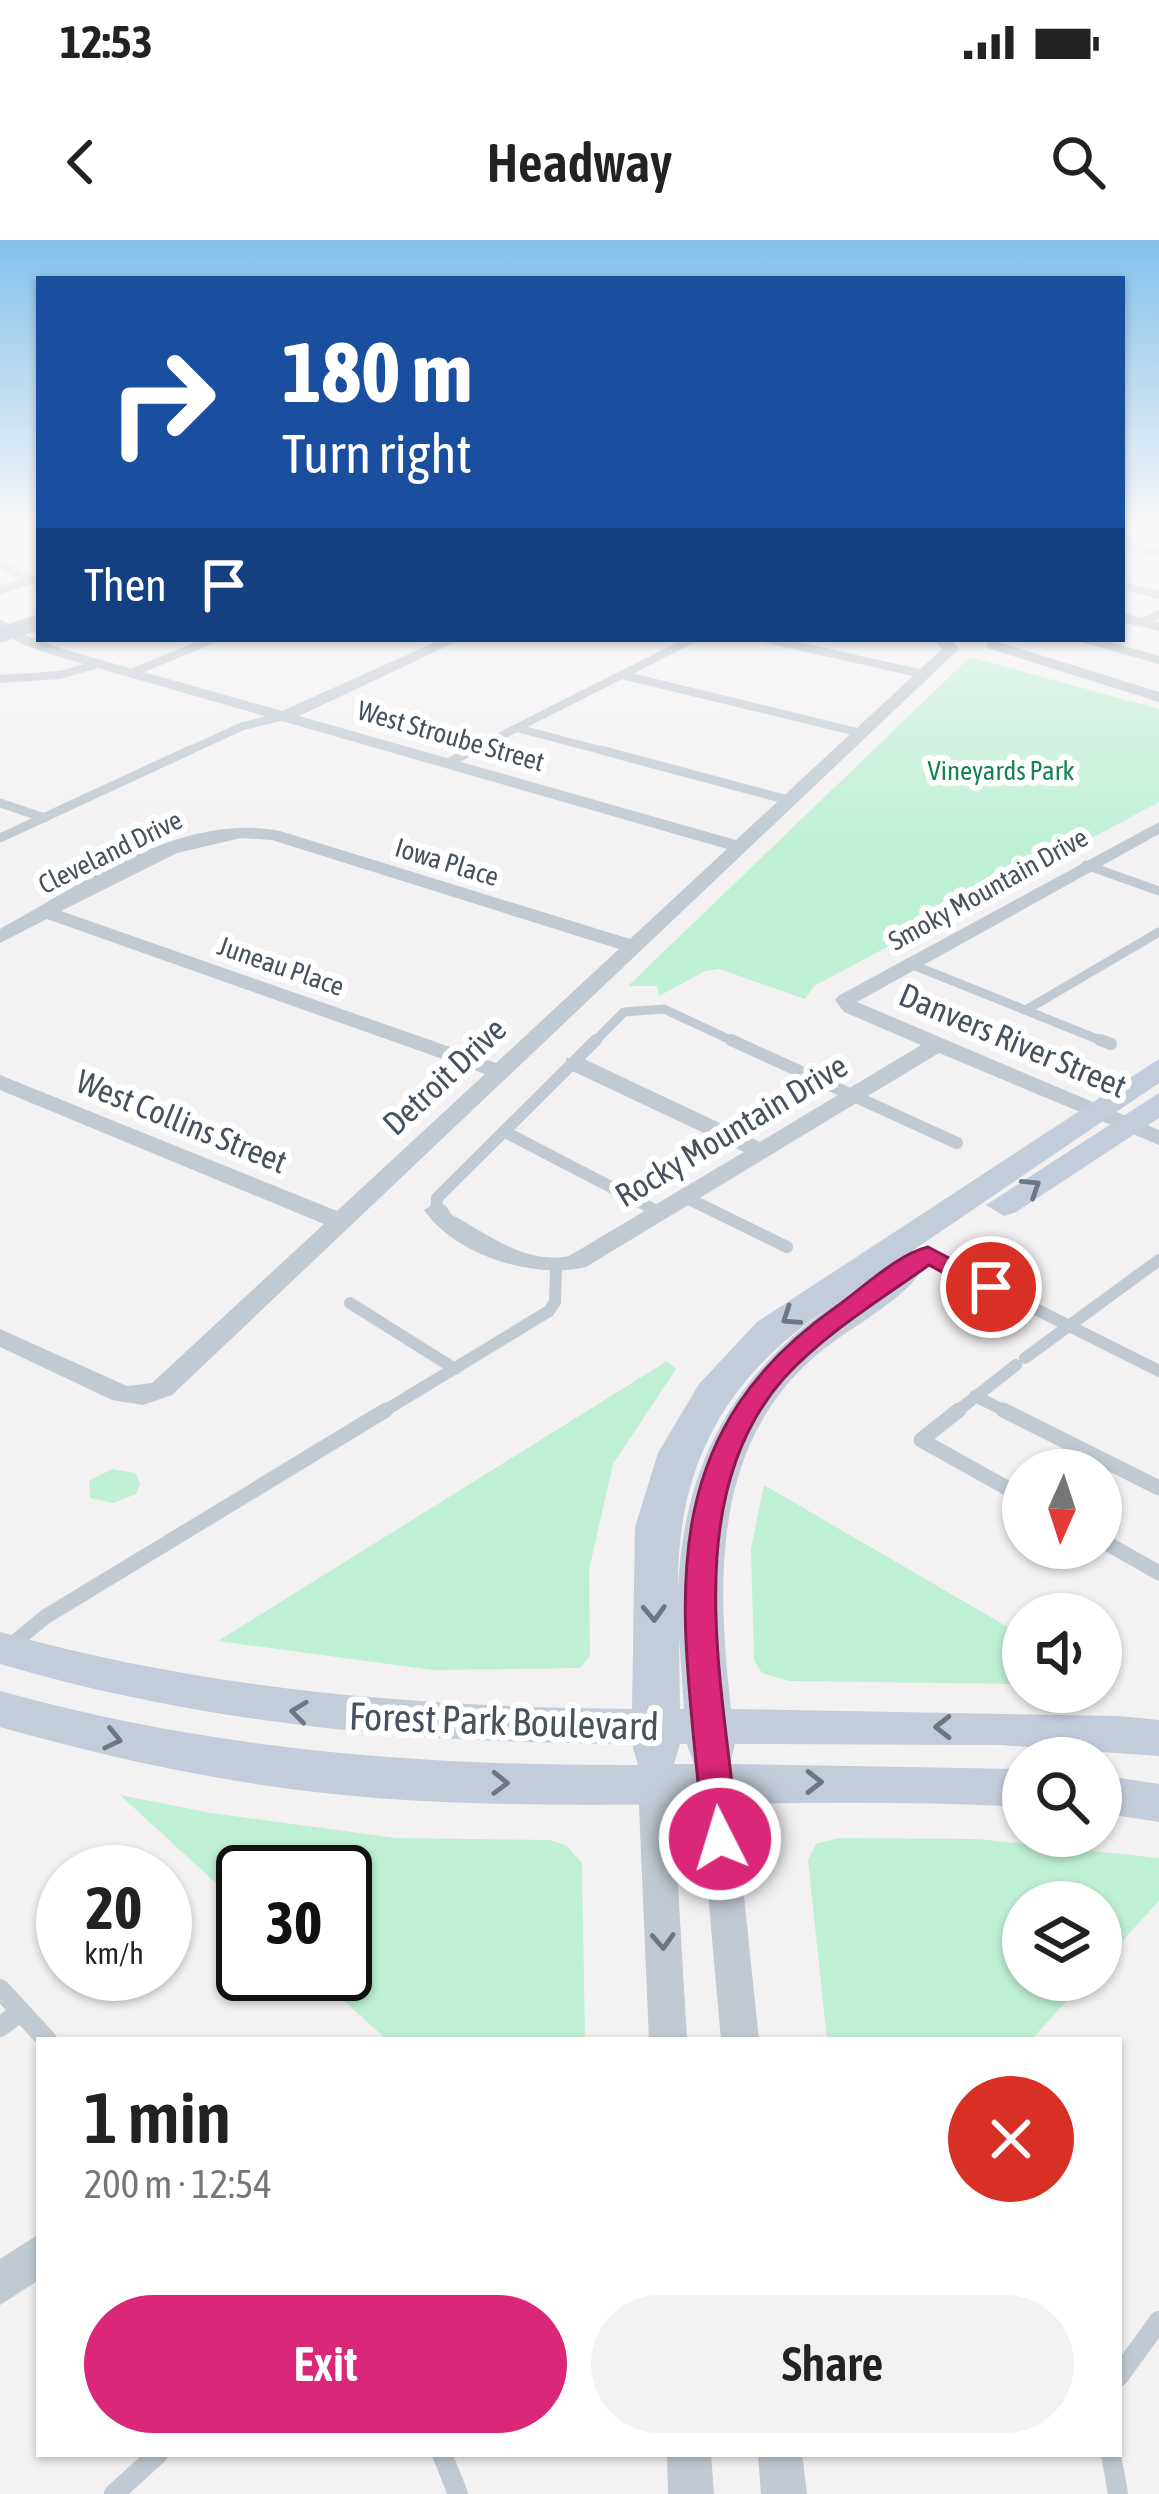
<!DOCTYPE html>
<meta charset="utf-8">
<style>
:root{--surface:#fff;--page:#f2f2f2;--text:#222;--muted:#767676;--accent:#db2777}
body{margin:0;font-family:"Asap Condensed",sans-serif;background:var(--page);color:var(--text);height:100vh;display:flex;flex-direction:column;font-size:45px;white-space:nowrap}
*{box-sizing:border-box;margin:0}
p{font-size:39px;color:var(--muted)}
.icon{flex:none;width:66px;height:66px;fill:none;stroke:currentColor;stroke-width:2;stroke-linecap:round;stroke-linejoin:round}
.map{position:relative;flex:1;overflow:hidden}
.details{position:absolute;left:36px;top:1797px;width:1086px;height:420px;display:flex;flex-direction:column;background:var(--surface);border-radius:0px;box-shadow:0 3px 9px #0004}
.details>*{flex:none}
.guide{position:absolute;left:36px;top:36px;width:1089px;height:366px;border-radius:0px;box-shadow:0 3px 9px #0004;background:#1a4fa0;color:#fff;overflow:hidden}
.needle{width:78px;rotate:183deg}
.tools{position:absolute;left:1002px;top:1209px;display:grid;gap:24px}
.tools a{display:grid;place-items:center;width:120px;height:120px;border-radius:50%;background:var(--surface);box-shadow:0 3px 9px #0004;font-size:60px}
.speed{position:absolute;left:36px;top:1605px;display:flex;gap:24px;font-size:60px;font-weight:700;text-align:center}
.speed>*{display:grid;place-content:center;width:156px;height:156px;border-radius:50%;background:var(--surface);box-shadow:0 3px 9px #0004;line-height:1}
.speed small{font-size:30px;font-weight:400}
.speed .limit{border:6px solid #111;border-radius:18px;background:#fff;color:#111}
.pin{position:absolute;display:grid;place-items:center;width:102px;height:102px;color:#fff;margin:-51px;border:6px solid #fff;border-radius:50%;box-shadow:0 3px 12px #0007}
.me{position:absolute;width:132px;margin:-66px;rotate:355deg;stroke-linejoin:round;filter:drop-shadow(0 0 9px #0008)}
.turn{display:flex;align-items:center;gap:42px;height:252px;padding:0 48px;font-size:54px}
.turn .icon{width:156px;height:156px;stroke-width:2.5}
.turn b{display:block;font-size:84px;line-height:102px}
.then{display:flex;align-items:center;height:114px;padding:0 48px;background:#0003;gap:24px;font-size:45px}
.round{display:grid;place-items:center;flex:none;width:126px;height:126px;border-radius:63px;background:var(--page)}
.headline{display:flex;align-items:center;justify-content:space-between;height:204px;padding:0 48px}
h1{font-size:72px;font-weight:600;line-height:90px}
.action{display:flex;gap:24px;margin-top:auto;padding:24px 48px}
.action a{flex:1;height:138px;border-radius:72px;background:var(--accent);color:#fff;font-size:48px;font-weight:600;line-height:138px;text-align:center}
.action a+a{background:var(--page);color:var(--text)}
.status{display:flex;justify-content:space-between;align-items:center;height:84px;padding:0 60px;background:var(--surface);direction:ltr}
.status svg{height:33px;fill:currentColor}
header{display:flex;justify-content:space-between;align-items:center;height:156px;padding:0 48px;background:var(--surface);font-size:54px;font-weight:600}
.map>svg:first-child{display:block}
.green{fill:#bff0d6}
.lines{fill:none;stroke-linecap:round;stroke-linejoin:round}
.lane-far4{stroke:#c1cad2;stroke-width:8}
.lane-far3{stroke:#c1cad2;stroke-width:9}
.lane-far2{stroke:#c1cad2;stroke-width:12}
.lane-far1{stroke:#c1cad2;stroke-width:15}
.lane{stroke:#c1cad2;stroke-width:20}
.street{fill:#c1cad2;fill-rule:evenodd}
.secondary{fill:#c3ccd9;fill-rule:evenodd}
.primary{fill:#b0becf;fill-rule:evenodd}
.oneway{stroke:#6d7784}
.oneway2{stroke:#6c7682}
.route{fill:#db2777;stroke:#8e194d;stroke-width:3}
.labels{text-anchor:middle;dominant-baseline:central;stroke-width:12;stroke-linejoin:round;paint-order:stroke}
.far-street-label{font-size:27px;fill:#48525f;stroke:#fff}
.far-park-label{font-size:27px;fill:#168354;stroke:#fff}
.street-label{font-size:33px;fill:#48525f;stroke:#fff}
.near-street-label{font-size:39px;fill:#48525f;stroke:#fff}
</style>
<div class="status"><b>12:53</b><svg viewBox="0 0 49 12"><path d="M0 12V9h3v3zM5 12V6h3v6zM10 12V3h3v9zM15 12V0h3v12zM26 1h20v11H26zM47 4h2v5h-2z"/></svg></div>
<header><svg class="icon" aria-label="back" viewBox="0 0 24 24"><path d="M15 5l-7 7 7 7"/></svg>Headway<svg class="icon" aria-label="search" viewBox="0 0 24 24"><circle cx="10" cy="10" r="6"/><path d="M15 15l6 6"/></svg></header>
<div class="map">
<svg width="1159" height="2254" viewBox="0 0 1159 2254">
<rect width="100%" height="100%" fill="#f3f1f1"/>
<!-- green -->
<g class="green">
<polygon points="970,417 1159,469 1159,562 814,746 805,759 719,729 705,731 659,756 657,746 628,746"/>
<polygon points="667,1121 676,1129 613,1224 589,1330 590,1416 580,1428 433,1430 218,1401"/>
<polygon points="112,1229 135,1233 140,1243 136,1254 113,1263 90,1258 89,1241"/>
<polygon points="764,1245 1023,1396 1023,1444 789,1441 762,1433 754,1420 751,1309"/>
<polygon points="120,1555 211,1573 396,1598 549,1600 566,1605 582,1623 585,1800 387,1800 315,1734 345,1734 345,1632 243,1632 243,1668"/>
<polygon points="839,1598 977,1599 1159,1618 1159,1661 1101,1724 1101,1662 1023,1662 1023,1740 1086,1740 1031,1800 827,1800 808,1620 816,1604"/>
</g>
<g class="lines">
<!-- lane-far4 -->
<g class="lane-far4">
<polyline points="1122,304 1159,313"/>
<polyline points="0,325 39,343"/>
<polyline points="1122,345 1159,355"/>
<polyline points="0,350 31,340"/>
<polyline points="1142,382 1159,374"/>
<polyline points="767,399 923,434"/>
<polyline points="1084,399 1159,420"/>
<polyline points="131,433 214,399"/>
<polyline points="622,435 857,492"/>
<polyline points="0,439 60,435 98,424"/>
<polyline points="520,489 612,513"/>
<polyline points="184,513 243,486 285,476"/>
<polyline points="467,513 693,399"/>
</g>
<!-- lane-far3 -->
<g class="lane-far3">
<polyline points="601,510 788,560"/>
<polyline points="448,523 473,510"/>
<polyline points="0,563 45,578"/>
<polyline points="0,598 190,510"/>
<polyline points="1086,625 1159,651"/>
<polyline points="908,723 1107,803"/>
<polyline points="1026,770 1159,692"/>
<polyline points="593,803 624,772 664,769 737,803"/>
</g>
<!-- lane-far2 -->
<g class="lane-far2">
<polyline points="731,800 957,903"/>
<polyline points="1100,800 1111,804"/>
<polyline points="507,893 659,972"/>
<polyline points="685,957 787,1007"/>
<polyline points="436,970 437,958 596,800"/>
<polyline points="928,1015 1159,1131"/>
<polyline points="350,1063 455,1129"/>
<polyline points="1025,1118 1159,1020"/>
<polyline points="975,1156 1009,1173"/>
<polyline points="381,1173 549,1071 555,1062 556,1029"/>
<polyline points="955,1173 1016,1125"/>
</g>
<!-- lane-far1 -->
<g class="lane-far1">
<polyline points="959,1170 921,1200 1023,1257"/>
<polyline points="1003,1170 1159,1248"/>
<polyline points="1101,1300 1159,1333"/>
<polyline points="10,1406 45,1377 386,1170"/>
</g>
<!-- lane -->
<g class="lane">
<polyline points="0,1749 47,1800"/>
<polyline points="0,1787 20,1772"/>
<polyline points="1119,2136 1159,2081"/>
<polyline points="442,2214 458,2254"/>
<polyline points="1111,2214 1118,2254"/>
<polyline points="114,2254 158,2214"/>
</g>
<!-- street -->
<g class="street">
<polygon points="1122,373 1159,382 1159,391 1122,382"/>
<path d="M0 379 31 398 66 410 282 471 442 399H462L299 476 736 600 942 409 934 399H950L959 409 172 1155 143 1165 112 1160 0 1107V1089L127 1146 152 1143 324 984 0 850V835L337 971 485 834 47 679 0 703V689C83 644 181 572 280 591L630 699 727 609 56 416 21 404 0 390ZM241 598 272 600 619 709 496 823 61 671 177 613Z"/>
<polygon points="992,400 1159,452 1159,462 987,408 987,402"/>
<path d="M1159 582V594L857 762 1159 890V905L939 813 586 1027C534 1040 455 1015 424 970L436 963 445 965 452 975C488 994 526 1025 569 1016L744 912 566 828V818H582L760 902 921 805 844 772 835 760 838 756Z"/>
<polygon points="715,1528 727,1532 732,1541 759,1800 721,1800 698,1541 703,1532"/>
<polygon points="655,1529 667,1533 672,1542 687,1800 649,1800 638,1542 643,1533"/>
<polygon points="39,1994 39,2040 0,2065 0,2019"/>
<polygon points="667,2214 711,2214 714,2254 668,2254"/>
<polygon points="758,2214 802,2214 807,2254 761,2254"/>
</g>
<!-- secondary -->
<g class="secondary">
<path d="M1159 819V843L890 1026H914L919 1034C899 1064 841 1092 812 1119 711 1209 717 1345 731 1469L1119 1476 1159 1480V1516L1000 1505 735 1504 730 1524 1023 1529V1567C807 1555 591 1574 376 1558 248 1548 123 1522 0 1487V1451C212 1510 420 1526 638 1525L632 1504C416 1503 208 1485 0 1424V1392C209 1450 416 1467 632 1469L635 1287 658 1213 699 1144 757 1082ZM827 1069C730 1140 684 1228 678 1348 677 1225 725 1138 827 1069ZM679 1397 684 1469H680ZM680 1504H687L694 1524H674Z"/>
<polygon points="1159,853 1159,878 1016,972 1004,976 986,965"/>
<polygon points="1101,1535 1159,1544 1159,1582 1101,1573"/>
</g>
<!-- primary -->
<polygon class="primary" points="39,374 39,390 0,403 0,387"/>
</g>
<!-- one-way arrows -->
<defs><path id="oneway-chevron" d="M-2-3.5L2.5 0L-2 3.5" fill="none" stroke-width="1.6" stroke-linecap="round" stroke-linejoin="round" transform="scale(3)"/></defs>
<g class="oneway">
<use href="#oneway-chevron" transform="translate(1032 947) rotate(-33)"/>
<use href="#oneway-chevron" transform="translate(790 1077) rotate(146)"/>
<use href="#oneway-chevron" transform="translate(654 1373) rotate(88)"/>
<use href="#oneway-chevron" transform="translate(299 1472) rotate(-173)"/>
<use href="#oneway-chevron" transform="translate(943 1487) rotate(-180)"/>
<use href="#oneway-chevron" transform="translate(113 1499) rotate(13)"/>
<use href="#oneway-chevron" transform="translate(814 1542)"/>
<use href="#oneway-chevron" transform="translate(500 1543) rotate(1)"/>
</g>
<use class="oneway2" href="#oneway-chevron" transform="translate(663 1701) rotate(87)"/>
<!-- sky -->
<linearGradient id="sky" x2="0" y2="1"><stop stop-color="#83c0ea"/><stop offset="0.48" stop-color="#faf9f9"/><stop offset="1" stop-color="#faf9f9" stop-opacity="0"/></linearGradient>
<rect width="1159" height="602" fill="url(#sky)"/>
<!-- route -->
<path class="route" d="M928 1007 1004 1047 1000 1053H981L929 1025C880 1060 825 1093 784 1138 676 1260 725 1452 738 1599L733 1609H708L703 1599C687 1388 636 1208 836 1067 863 1048 896 1015 928 1007Z"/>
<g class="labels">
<!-- far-street labels -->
<g class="far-street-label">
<text transform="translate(451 496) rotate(16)">West Stroube Street</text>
<text transform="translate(110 612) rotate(-26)">Cleveland Drive</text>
<text transform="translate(447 622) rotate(17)">Iowa Place</text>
<text transform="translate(988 649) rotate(-29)">Smoky Mountain Drive</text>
<text transform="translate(281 726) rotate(19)">Juneau Place</text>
</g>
<!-- far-park labels -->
<g class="far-park-label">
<text x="1001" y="530">Vineyards Park</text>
</g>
<!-- street labels -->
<g class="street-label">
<text transform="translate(1013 800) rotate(23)">Danvers River Street</text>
<text transform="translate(444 836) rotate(-43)">Detroit Drive</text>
<text transform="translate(182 881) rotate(22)">West Collins Street</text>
<text transform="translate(731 890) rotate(-31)">Rocky Mountain Drive</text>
</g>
<!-- near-street labels -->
<g class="near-street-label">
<text transform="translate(504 1481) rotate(2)">Forest Park Boulevard</text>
</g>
</g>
</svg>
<div class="tools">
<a><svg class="needle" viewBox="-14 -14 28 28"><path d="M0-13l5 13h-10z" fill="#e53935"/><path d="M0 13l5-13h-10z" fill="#767676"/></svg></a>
<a><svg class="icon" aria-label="sound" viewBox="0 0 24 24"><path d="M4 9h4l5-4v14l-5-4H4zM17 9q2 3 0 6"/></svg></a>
<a><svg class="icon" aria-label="search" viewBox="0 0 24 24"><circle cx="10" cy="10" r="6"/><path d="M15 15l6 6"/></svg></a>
<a><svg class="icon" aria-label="layers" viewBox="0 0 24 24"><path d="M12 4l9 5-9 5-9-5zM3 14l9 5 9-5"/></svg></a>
</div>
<div class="speed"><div>20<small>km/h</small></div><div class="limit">30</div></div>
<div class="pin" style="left:991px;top:1047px;background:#d93025"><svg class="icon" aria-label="arrive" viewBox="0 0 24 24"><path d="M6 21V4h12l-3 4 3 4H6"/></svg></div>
<svg class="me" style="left:720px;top:1599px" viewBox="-20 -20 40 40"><circle r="17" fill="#db2777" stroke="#fff" stroke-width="3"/><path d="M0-11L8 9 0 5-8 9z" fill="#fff"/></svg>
<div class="guide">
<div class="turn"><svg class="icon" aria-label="right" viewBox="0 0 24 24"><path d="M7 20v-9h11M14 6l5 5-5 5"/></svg><div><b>180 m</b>Turn right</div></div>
<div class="then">Then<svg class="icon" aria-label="arrive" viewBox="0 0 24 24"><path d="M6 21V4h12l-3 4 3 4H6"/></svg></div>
</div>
<section class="details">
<div class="headline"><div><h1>1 min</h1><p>200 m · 12:54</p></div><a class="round" style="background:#d93025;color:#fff"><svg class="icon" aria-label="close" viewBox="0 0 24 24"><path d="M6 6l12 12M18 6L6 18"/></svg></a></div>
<div class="action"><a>Exit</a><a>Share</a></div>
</section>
</div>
